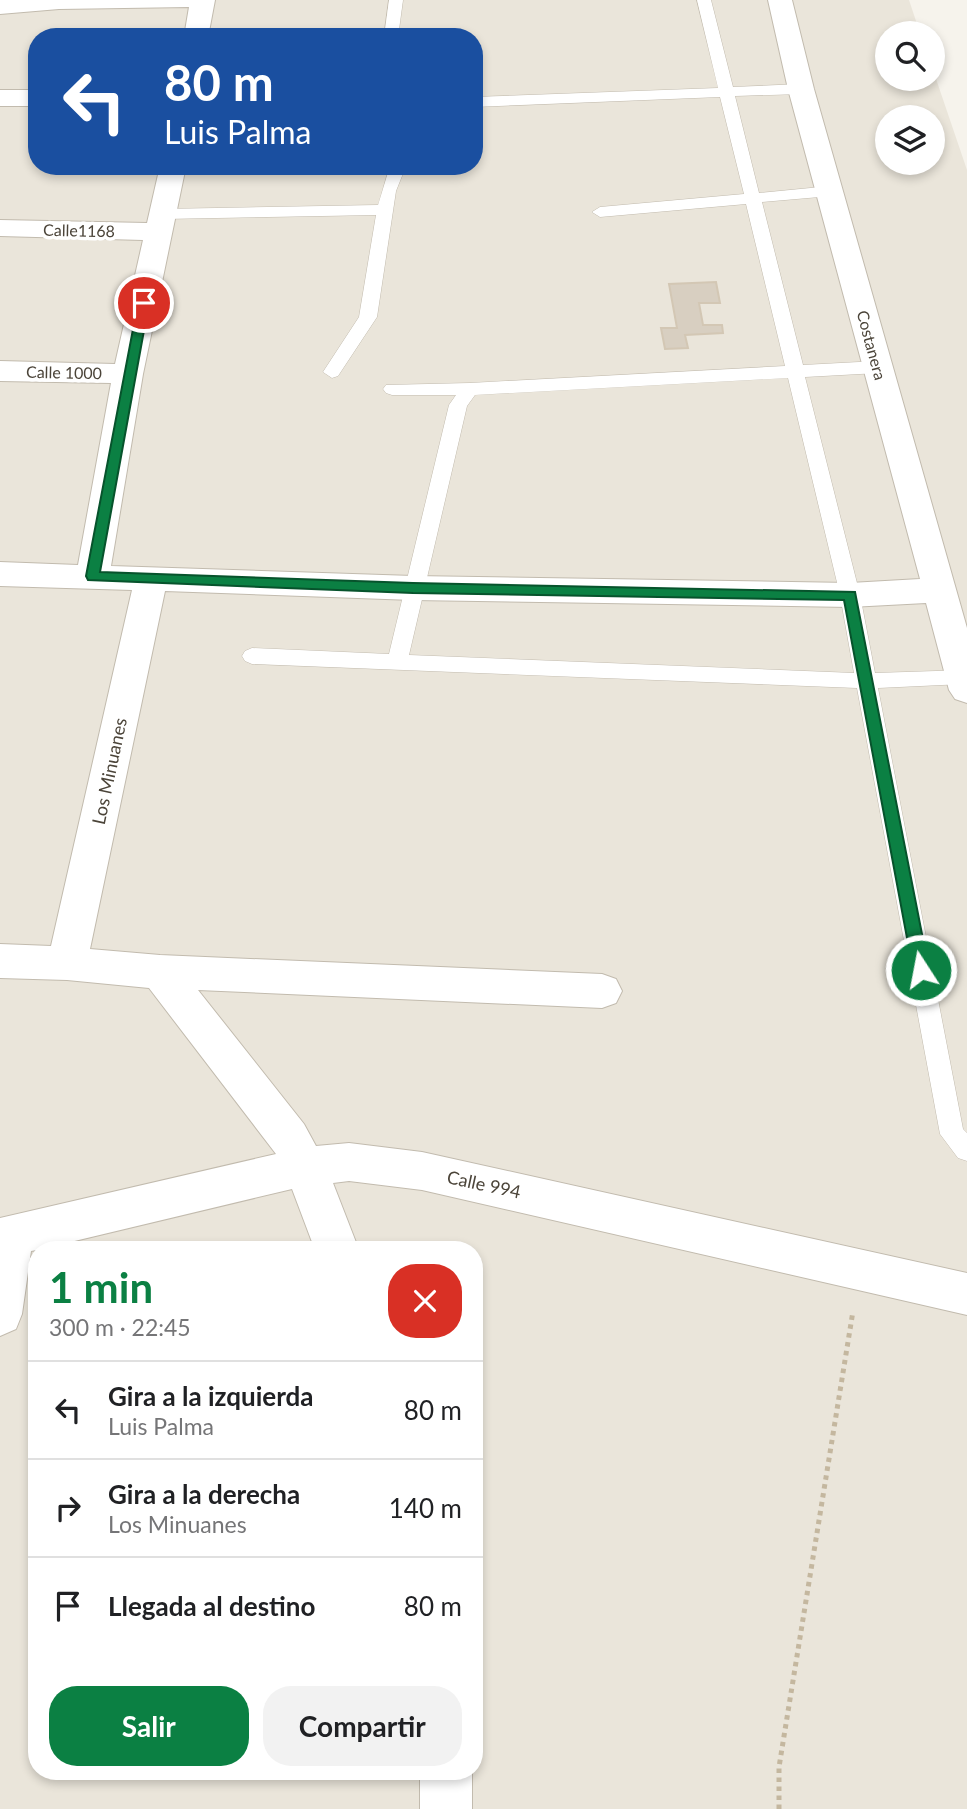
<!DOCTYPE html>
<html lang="es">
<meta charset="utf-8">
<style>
:root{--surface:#fff;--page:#f2f2f2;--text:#202124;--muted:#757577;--line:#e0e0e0;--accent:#0b8043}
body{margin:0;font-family:Lato,sans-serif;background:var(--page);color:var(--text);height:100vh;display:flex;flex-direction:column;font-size:26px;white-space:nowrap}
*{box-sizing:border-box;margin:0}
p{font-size:23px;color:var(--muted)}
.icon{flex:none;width:38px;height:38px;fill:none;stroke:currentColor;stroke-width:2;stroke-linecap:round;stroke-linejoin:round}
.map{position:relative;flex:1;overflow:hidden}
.sheet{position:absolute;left:28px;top:1241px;width:455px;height:539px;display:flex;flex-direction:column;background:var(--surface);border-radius:28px;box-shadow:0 4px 10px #0003}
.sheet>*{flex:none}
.hud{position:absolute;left:28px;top:28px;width:455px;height:147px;border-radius:28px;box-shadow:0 4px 10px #0003;background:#1a4fa0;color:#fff;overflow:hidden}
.fabs{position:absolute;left:875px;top:21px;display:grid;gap:14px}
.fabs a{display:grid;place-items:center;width:70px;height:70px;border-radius:50%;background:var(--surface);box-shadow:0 4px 10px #0003;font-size:35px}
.pin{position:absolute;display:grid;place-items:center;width:60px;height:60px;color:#fff;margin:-30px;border:4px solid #fff;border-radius:50%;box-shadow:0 2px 7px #0007}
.me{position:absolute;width:77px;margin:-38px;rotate:349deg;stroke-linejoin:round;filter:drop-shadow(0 0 5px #0008)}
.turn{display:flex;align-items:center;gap:24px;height:147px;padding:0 21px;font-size:32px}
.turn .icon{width:91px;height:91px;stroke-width:2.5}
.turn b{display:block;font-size:49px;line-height:60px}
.round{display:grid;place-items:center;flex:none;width:74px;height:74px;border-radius:28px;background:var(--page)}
.head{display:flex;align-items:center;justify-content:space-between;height:119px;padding:0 21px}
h1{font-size:42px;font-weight:700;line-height:52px;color:var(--accent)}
.button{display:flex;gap:14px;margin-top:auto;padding:14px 21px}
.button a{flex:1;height:80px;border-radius:28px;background:var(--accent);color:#fff;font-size:28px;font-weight:700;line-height:80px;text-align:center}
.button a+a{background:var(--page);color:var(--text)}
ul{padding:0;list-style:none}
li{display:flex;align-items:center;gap:21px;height:98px;padding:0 21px;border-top:2px solid var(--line)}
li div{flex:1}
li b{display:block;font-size:26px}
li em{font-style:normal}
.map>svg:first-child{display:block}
.residential{fill:#eae5da;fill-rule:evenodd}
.building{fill:#d8cfc1;stroke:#d3c7b4;stroke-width:2}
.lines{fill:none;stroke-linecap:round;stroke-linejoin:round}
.service-casing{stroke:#c2bbae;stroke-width:1}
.minor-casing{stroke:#c2bbae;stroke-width:2}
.path{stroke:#c4b79f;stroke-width:5;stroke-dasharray:4.5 4.5;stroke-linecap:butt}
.service{fill:#fff;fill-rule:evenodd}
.minor{fill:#fff;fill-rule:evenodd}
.route{fill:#0b8043;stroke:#07532c;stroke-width:2}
.labels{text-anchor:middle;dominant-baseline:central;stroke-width:7;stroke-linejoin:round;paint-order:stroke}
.far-street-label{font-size:16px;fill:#4b4439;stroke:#fff}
.street-label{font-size:18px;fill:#4b4439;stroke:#fff}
</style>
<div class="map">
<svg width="967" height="1809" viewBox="0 0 967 1809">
<rect width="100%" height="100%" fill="#f6f3ec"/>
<!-- residential -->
<path class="residential" d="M0 0H909L920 33H887V79H933V70L967 170V1809H0ZM37 37H474V166H37ZM887 117H933V163H887ZM37 1250H474V1771H37Z"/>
<!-- building -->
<polygon class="building" points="716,282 720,303 699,303 703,325 722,325 723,333 685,335 688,348 665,349 661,328 677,328 669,284"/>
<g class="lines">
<defs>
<g id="service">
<polygon points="389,0 403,0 398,37 384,37"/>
<path d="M697 0H711L733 87 801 84 809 89 801 94 735 96 759 193 831 186 839 191 831 196 762 202 803 365 878 361 887 367 878 373 805 377 860 595 875 673 967 670V682L963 684 878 688 963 1129 967 1133V1161L958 1158 940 1134 857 688 252 664 245 661 242 656 245 651 252 648 389 654 449 405 456 395H392L386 393 383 389 386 385 470 383 785 366 746 204 600 217 592 212 600 207 744 194 720 97 474 107V97L718 88ZM788 378 840 595 854 673 409 655 467 406 475 395Z"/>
<polygon points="390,166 406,166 396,191 377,317 338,376 332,378 323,372 359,317 376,215 163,219 155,214 163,209 378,205"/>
</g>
<g id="minor">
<polygon points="0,0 215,0 208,37 184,37 189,7 59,9 0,14"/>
<polygon points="768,0 792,0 814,89 967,628 967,703 955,699 949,690 926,603 850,607 413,600 165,591 90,949 160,955 602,974 616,979 622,991 616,1003 602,1008 198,990 304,1124 316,1146 349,1143 422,1152 967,1273 967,1315 422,1190 349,1181 333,1183 359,1250 315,1250 292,1189 37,1250 31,1251 22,1314 16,1329 0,1336 0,1218 276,1154 149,988 67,980 0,978 0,944 51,946 132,590 0,586 0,562 78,565 111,383 0,381 0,361 115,364 143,240 0,236 0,220 147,223 160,166 186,166 143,374 111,566 413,576 850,583 920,579 788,89"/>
<rect x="0" y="90" width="37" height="16"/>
<rect x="420" y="1771" width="52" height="38"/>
</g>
</defs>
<!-- service casing -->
<use href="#service" class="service-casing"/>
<!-- minor casing -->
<use href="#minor" class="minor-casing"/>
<!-- path -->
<polyline class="path" points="779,1809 779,1767 853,1311"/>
<!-- service -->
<use href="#service" class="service"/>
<!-- minor -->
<use href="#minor" class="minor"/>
</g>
<!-- route -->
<polygon class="route" points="144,299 149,303 100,572 413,583 855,592 929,970 927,975 915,975 913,970 844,600 413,593 88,580 86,576 138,303"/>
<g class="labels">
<!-- far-street labels -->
<g class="far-street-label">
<text transform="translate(79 230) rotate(1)">Calle1168</text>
<text transform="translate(872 345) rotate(75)">Costanera</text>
<text transform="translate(64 372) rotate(1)">Calle 1000</text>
</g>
<!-- street labels -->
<g class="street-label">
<text transform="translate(109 771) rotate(-78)">Los Minuanes</text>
<text transform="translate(484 1184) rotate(12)">Calle 994</text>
</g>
</g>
</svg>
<div class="fabs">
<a><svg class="icon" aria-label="search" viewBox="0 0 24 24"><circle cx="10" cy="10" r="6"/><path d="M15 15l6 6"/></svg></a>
<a><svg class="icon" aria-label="layers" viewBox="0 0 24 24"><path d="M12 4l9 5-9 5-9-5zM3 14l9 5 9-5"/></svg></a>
</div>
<div class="pin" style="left:144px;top:303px;background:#d93025"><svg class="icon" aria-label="arrive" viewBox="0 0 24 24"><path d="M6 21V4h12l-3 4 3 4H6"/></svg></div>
<svg class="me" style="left:921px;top:970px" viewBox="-20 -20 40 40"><circle r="17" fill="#0b8043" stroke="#fff" stroke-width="3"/><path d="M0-11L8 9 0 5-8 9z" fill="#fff"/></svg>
<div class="hud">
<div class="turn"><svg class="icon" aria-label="left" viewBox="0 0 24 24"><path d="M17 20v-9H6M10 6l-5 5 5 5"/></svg><div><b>80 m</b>Luis Palma</div></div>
</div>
<section class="sheet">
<div class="head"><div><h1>1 min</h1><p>300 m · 22:45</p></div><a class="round" style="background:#d93025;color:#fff"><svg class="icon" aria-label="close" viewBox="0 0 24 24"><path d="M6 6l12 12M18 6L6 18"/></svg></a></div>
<ul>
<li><svg class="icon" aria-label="left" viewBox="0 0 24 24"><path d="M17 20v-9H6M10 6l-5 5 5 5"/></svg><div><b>Gira a la izquierda</b><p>Luis Palma</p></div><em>80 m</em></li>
<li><svg class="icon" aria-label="right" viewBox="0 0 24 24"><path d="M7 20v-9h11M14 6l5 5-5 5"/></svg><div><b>Gira a la derecha</b><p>Los Minuanes</p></div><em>140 m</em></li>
<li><svg class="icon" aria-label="arrive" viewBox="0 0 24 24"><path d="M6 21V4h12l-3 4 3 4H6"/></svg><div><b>Llegada al destino</b></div><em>80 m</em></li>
</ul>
<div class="button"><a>Salir</a><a>Compartir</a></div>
</section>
</div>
